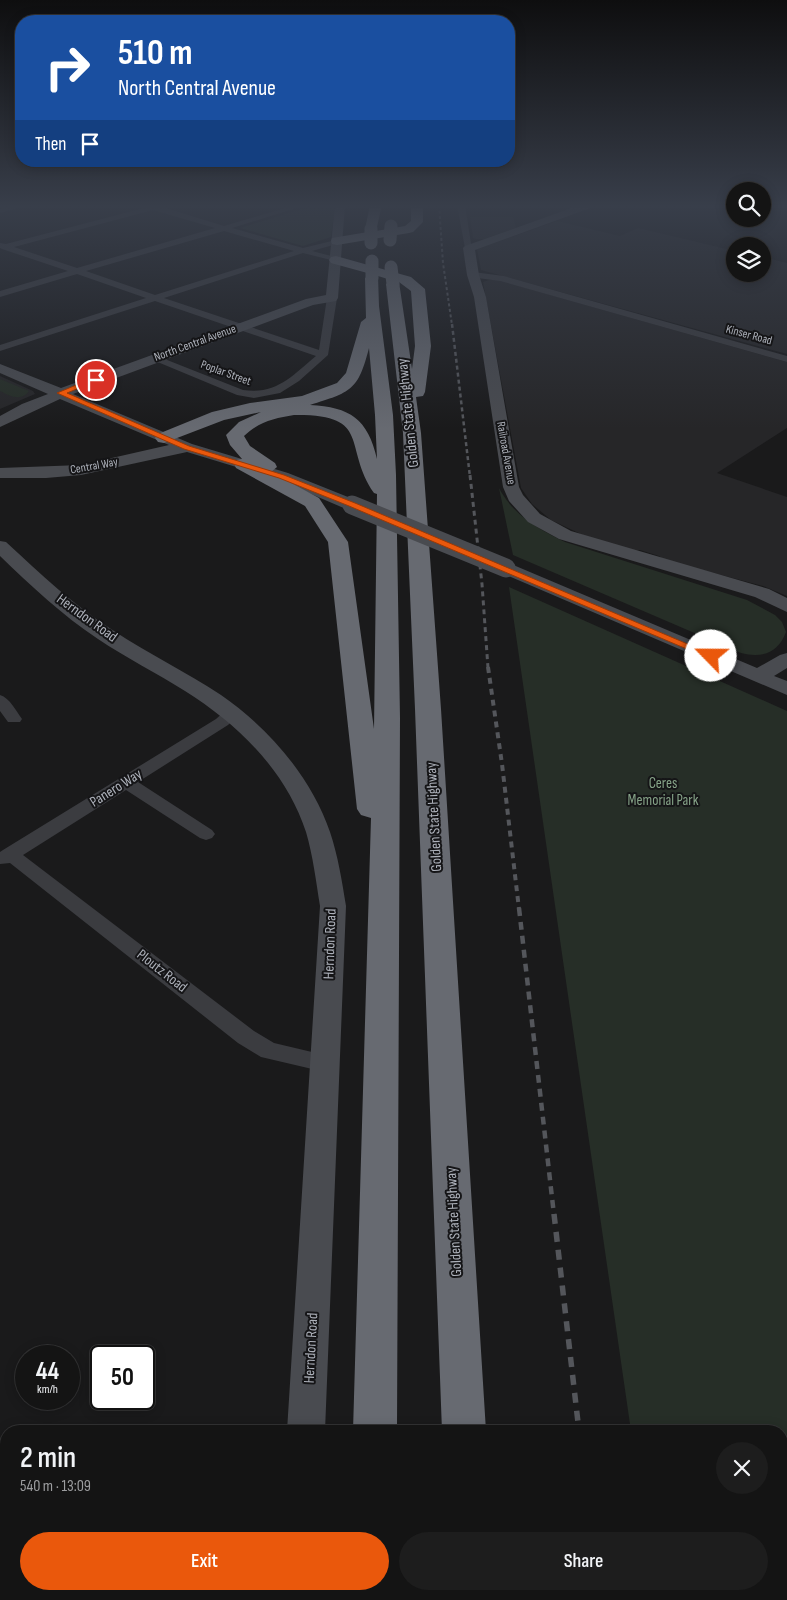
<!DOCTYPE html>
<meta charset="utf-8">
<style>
:root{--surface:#141414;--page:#1d1d1d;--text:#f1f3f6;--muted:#9d9ea0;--line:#333334;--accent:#ea580c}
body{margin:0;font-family:"Sofia Sans Condensed",sans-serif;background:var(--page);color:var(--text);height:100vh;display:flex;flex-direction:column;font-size:19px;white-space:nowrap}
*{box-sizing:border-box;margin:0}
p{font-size:16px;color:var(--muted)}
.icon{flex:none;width:28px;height:28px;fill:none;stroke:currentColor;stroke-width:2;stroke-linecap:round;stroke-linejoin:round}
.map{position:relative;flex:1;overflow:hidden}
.sheet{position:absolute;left:0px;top:1425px;width:788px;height:175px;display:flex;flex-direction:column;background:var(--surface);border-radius:20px 20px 0 0;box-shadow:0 2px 12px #0003,0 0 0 1px var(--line)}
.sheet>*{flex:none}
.top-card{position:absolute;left:15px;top:15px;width:500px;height:152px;border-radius:20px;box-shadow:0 2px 12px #0003,0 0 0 1px var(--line);background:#1a4fa0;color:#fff;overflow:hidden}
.buttons{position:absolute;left:726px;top:182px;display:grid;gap:10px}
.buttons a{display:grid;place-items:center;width:45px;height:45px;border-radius:50%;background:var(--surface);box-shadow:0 2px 12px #0003,0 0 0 1px var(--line);font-size:25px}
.speed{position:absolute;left:15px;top:1345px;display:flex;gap:10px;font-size:25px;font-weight:700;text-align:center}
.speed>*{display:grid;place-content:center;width:65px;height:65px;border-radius:50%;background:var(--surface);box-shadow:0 2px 12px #0003,0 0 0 1px var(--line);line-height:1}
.speed small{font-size:12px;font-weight:400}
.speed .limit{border:2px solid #111;border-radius:8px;background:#fff;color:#111}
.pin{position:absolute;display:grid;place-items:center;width:42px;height:42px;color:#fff;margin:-21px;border:2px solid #fff;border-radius:50%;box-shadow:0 1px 5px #0007}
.me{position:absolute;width:55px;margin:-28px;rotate:293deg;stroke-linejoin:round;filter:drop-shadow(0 0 4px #0008)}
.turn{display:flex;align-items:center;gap:18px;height:105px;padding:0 20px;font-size:22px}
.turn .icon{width:65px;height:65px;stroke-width:2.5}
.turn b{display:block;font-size:35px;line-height:42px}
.then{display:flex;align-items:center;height:48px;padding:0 20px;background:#0003;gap:10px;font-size:19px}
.round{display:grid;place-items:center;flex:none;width:52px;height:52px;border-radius:26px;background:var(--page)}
.overview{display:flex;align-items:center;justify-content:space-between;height:85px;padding:0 20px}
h1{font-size:30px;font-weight:600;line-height:38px}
.cta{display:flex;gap:10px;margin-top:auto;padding:10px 20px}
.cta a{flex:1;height:58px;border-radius:30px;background:var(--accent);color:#fff;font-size:20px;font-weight:600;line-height:58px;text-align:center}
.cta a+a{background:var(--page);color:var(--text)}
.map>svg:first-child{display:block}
.built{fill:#262628}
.green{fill:#262e27}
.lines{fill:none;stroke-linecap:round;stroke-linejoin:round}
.street{fill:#3b3c40;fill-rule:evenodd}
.secondary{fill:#494b50;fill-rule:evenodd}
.highway{fill:#676a71;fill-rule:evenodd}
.rail-far5{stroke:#54565b;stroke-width:2;stroke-dasharray:3 2.5;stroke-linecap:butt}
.rail-far4{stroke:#54565b;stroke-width:2.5;stroke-dasharray:4 3;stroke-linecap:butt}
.rail-far3{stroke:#54565b;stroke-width:3;stroke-dasharray:5 4;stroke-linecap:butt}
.rail-far2{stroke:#54565b;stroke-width:4;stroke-dasharray:6 5;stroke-linecap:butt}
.rail-far1{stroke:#54565b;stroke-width:4.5;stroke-dasharray:8 6;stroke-linecap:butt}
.rail{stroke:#54565b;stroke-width:5.5;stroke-dasharray:10 8;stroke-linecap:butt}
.secondary-bridge{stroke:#494b50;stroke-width:19}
.highway-bridge{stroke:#676a71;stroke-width:13}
.route{fill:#ea580c;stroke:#983908}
.labels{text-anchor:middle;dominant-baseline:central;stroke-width:4;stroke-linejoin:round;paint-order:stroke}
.far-street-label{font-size:12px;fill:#adb1ba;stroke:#151517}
.street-label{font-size:15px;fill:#adb1ba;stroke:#151517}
.park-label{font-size:15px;fill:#86a388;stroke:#151517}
</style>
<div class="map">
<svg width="787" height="1600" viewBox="0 0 787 1600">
<rect width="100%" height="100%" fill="#1a1a1b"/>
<!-- built -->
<g class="built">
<polygon points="470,217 513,217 516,228 484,239 476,239 473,238"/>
<polygon points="557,221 620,236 638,228 735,251 735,274 762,274 763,257 787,263 787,354 481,270 477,249"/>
<polygon points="489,280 497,280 787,362 787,428 717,473 787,497 787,596 763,586 664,560 659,556 640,550 634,551 585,536 551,520 532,504 521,488 483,282"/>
<polygon points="0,376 33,391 35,394 0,409"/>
</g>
<!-- green -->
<g class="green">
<polygon points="315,205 335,205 331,237 303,246 240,228"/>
<path d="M0 379 29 391C21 402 10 396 0 391Z"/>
<path d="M499 488C513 515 538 529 565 542L747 600 775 615 782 622 786 632C778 654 761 658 741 653L513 555Z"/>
<polygon points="509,587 787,711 787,1600 656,1600 655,1594 781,1594 781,1431 631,1431"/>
</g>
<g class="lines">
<!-- street -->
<g class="street">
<polygon points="16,205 28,205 0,213 0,209"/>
<path d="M139 205H156L224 226 295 205H306L232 228 303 248 340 239V243L312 251 339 258V262L303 253 164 298 319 350 327 298 332 295 335 296 337 298 328 355 299 381 280 393 254 398 237 395 148 358 149 356H157L243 390C276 395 292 376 316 356L155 301 0 351V345L146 298 77 274 0 297V291L68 271 2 249 0 248V243L6 244 144 208ZM153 210 215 228 77 268 14 247ZM224 231 294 251 155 295 86 271Z"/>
<polygon points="457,205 465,205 472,250 465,248"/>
<polygon points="473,272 504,276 787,356 787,362 500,281 470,277 469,275"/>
<path d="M0 695C10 698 16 711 22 719L20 722H8L0 711Z"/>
<polygon points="231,709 237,711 239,714 228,725 138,782 212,830 215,834 212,838 206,840 200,838 126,790 23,855 254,1031 274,1043 333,1057 336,1063 333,1069 325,1072 261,1057 238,1043 10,863 0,864 0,852 3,850 216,719 225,711"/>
</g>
<!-- secondary -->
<g class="secondary">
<polygon points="335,205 345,205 338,298 336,301 313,305 73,394 192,444 288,473 358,501 361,505 358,509 352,510 346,509 276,479 187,452 81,475 46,478 0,478 0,468 81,465 169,445 60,399 0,427 0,416 22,404 48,394 0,373 0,364 61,388 306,299 326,295"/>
<polygon points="580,205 594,205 593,207 475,250 479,275 486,297 519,487 523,495 540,514 571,531 769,589 787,598 787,612 755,597 559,539 528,522 509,501 503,487 474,297 467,275 463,248 465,246"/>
<path d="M0 541 6 542C41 574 74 606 114 631 149 654 186 672 221 695 269 728 311 777 330 832 338 856 342 881 346 906L325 1431H287L320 906C316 881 313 856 306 832 286 771 239 725 185 691 157 673 126 658 98 639 62 615 31 586 0 556Z"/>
<polygon points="506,562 757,668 780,655 787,653 787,668 774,676 787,681 787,695 499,572 497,568 499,564"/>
<rect x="277" y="1594" width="42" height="6"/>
</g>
<!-- highway -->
<g class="highway">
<polygon points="370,205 382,205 376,231 405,226 411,221 411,205 423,205 423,222 413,232 409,233 337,245 332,244 331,241 332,238 368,232 365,229"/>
<path d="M336 256 411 277 425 289 431 346 425 392 423 396 416 397 421 433 441 709 486 1431H442L415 709 403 433 386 284 391 280 378 276 379 306 393 415 396 475 400 718 397 1431H353L371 818 361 815 357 809 328 542 305 506 236 468 234 464 236 460 242 459 230 445 226 435 239 422 261 412 224 420 164 443 158 442 155 438 158 434 212 412 250 403 302 396 337 383 346 373 361 322 366 318 365 278 371 274 331 263 329 260 331 257ZM399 282 411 291 415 346 412 369ZM369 348 375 415 377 459C368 419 350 407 310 405 351 392 358 391 369 348ZM294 415C373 414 342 446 374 493L377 494 374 729 348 542 319 498 271 472 277 467 275 463 250 446 244 436C258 422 275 418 294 415Z"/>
<rect x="349" y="1594" width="48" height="6"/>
<rect x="448" y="1594" width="48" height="6"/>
</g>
<!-- rail-far5 -->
<polyline class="rail-far5" points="439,205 443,263 452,325"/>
<!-- rail-far4 -->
<polyline class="rail-far4" points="452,324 470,477"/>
<!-- rail-far3 -->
<polyline class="rail-far3" points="470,475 482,584 488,668"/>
<!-- rail-far2 -->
<polyline class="rail-far2" points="488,667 502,764 519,909"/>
<!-- rail-far1 -->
<polyline class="rail-far1" points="519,908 554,1215"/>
<!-- rail -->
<g class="rail">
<polyline points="554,1214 579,1431"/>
<polyline points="597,1594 598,1600"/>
</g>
<!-- secondary-bridge -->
<polyline class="secondary-bridge" points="352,505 506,568"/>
<!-- highway-bridge -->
<g class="highway-bridge">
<polyline points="371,229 371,243"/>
<polyline points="390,240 391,226"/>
<polyline points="372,261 372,278"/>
<polyline points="391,267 393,284"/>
</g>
</g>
<!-- sky -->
<linearGradient id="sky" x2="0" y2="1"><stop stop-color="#0e0e0f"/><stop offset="0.48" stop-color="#383e4a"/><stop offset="1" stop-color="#383e4a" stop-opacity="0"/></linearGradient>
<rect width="787" height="429" fill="url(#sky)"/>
<!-- route -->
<polygon class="route" points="93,378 99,380 67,393 189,446 284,475 355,503 716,656 711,659 708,658 349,506 279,478 184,449 57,393"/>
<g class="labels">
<!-- far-street labels -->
<g class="far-street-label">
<text transform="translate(749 335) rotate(15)">Kinser Road</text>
<text transform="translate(195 343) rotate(-20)">North Central Avenue</text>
<text transform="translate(226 373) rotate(20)">Poplar Street</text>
<text transform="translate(506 453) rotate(80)">Railroad Avenue</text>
<text transform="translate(94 466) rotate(-10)">Central Way</text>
</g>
<!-- street labels -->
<g class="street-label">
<text transform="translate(408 413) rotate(-96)">Golden State Highway</text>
<text transform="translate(87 618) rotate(36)">Herndon Road</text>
<text transform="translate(116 788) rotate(-32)">Panero Way</text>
<text transform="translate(434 817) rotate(-93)">Golden State Highway</text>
<text transform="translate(330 944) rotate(-88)">Herndon Road</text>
<text transform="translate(162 971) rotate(38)">Ploutz Road</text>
<text transform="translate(454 1222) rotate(-93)">Golden State Highway</text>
<text transform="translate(311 1348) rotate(-87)">Herndon Road</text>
</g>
<!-- park labels -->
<g class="park-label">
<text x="663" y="783">Ceres<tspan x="663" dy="17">Memorial Park</tspan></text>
</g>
</g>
</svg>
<div class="buttons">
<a><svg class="icon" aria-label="search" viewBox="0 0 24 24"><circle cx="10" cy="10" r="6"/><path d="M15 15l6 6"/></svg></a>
<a><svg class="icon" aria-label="layers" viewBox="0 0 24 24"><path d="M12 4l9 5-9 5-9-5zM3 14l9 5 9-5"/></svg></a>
</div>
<div class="speed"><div>44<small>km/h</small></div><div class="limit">50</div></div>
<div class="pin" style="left:96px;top:380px;background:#d93025"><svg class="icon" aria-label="arrive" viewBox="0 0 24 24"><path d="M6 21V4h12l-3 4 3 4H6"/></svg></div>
<svg class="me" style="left:711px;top:656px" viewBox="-20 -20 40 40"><circle r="19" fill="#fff"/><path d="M0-13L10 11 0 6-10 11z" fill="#ea580c"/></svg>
<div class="top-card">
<div class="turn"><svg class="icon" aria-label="right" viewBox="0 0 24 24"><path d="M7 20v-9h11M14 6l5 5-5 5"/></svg><div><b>510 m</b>North Central Avenue</div></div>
<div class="then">Then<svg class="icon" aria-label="arrive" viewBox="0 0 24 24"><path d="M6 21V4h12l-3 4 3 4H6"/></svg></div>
</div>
<section class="sheet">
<div class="overview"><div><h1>2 min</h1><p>540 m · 13:09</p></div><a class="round"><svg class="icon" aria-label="close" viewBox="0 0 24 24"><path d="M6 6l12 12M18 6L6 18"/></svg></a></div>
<div class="cta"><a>Exit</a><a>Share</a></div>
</section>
</div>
